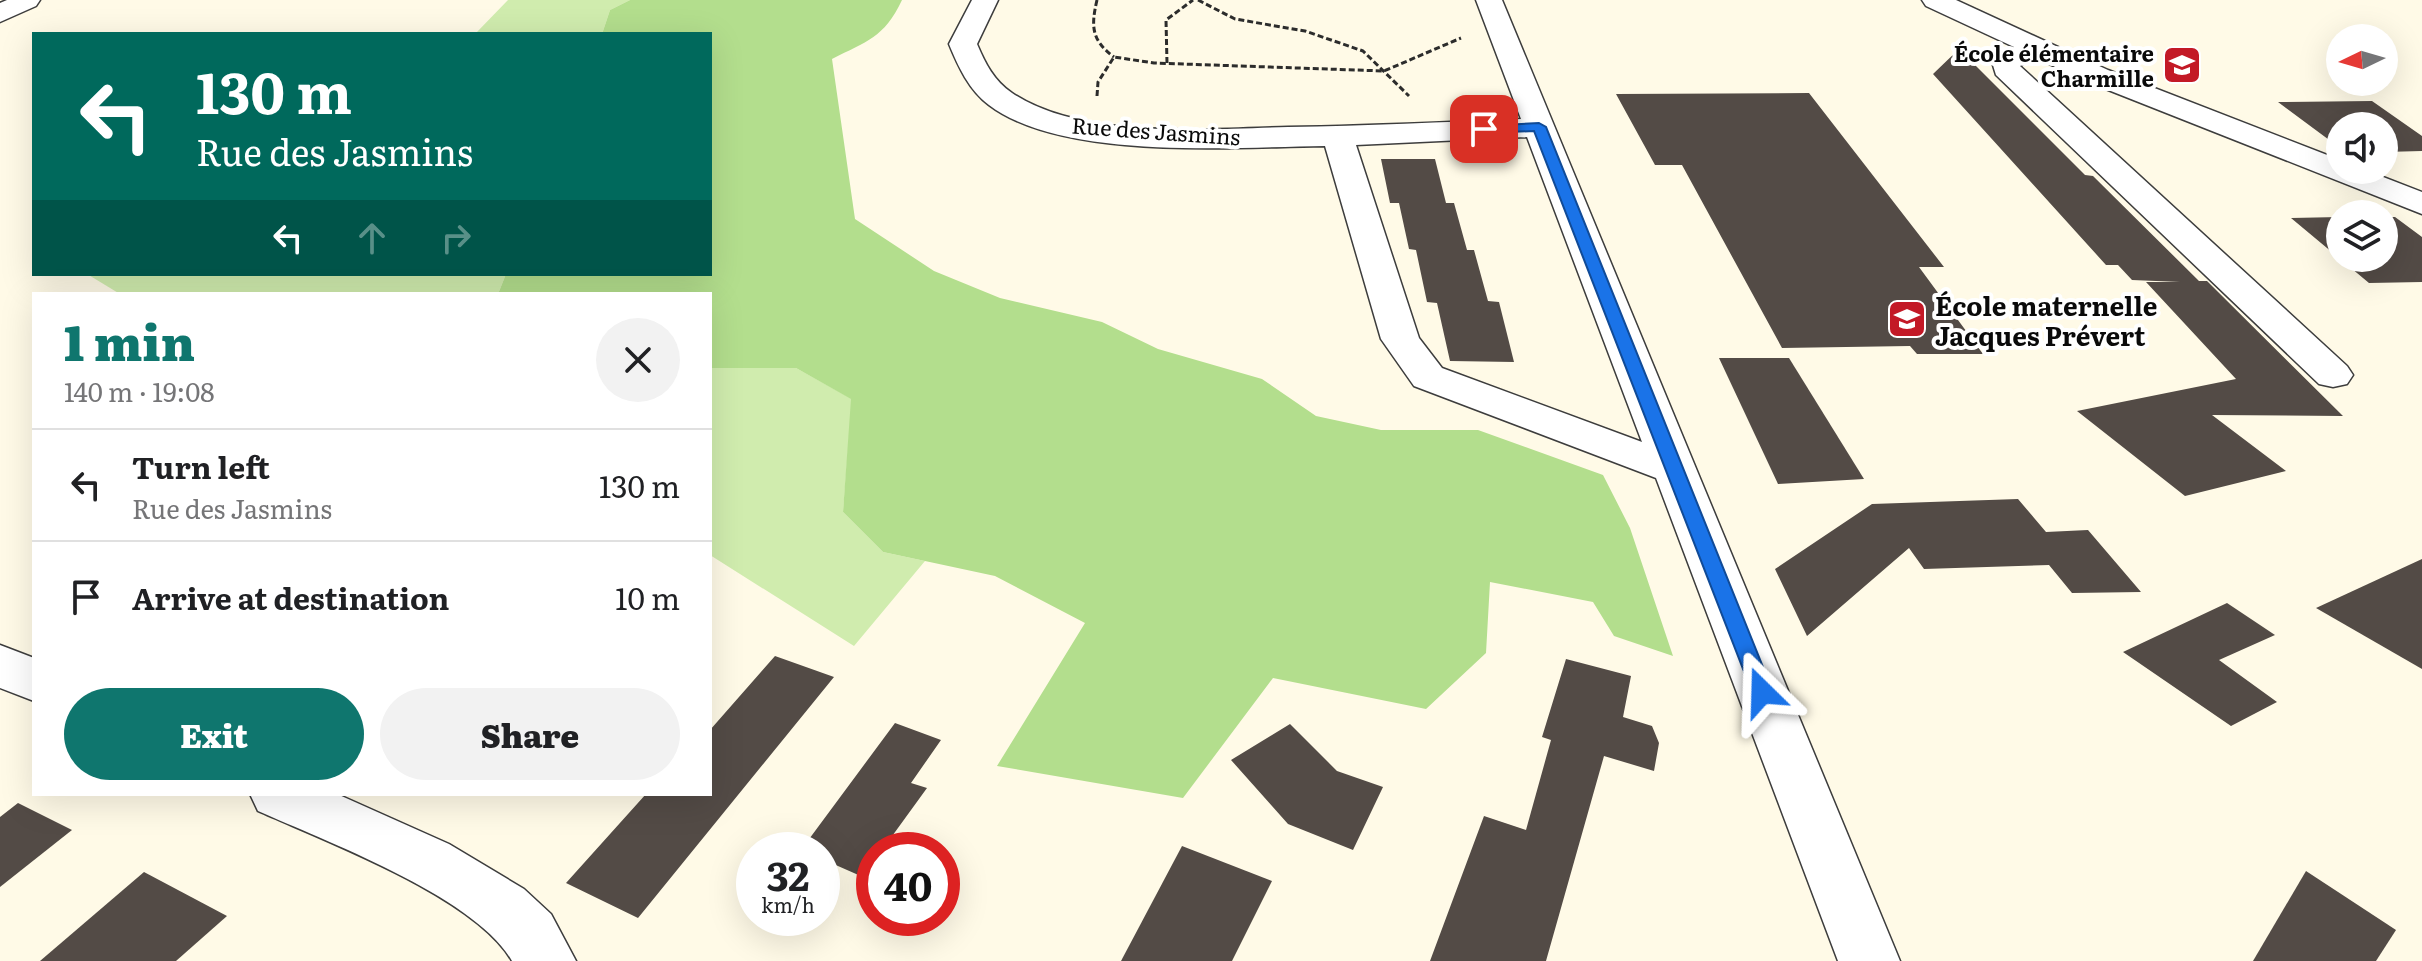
<!DOCTYPE html>
<meta charset="utf-8">
<style>
:root{--surface:#fff;--page:#f2f2f2;--text:#202124;--muted:#757577;--line:#e0e0e0;--accent:#0f766e}
body{margin:0;font-family:Literata,serif;background:var(--page);color:var(--text);height:100vh;display:flex;flex-direction:column;font-size:30px;white-space:nowrap}
*{box-sizing:border-box;margin:0}
p{font-size:26px;color:var(--muted)}
.icon{flex:none;width:44px;height:44px;fill:none;stroke:currentColor;stroke-width:2;stroke-linecap:round;stroke-linejoin:round}
.map{position:relative;flex:1;overflow:hidden}
.side{position:absolute;left:32px;top:292px;width:680px;height:504px;display:flex;flex-direction:column;background:var(--surface);border-radius:0px;box-shadow:0 8px 32px #0002}
.side>*{flex:none}
.banner{position:absolute;left:32px;top:32px;width:680px;height:244px;border-radius:0px;box-shadow:0 8px 32px #0002;background:#00695c;color:#fff;overflow:hidden}
.needle{width:52px;rotate:265deg}
.tools{position:absolute;left:2326px;top:24px;display:grid;gap:16px}
.tools a{display:grid;place-items:center;width:72px;height:72px;border-radius:50%;background:var(--surface);box-shadow:0 8px 32px #0002;font-size:40px}
.speed{position:absolute;left:736px;top:832px;display:flex;gap:16px;font-size:40px;font-weight:700;text-align:center}
.speed>*{display:grid;place-content:center;width:104px;height:104px;border-radius:50%;background:var(--surface);box-shadow:0 8px 32px #0002;line-height:1}
.speed small{font-size:20px;font-weight:400}
.speed .limit{border:12px solid #d22;background:#fff;color:#111}
.pin{position:absolute;display:grid;place-items:center;width:68px;height:68px;color:#fff;margin:-34px;border-radius:16px;box-shadow:0 4px 12px #0006}
.me{position:absolute;width:88px;margin:-44px;rotate:338deg;stroke-linejoin:round;filter:drop-shadow(0 0 6px #0008)}
.turn{display:flex;align-items:center;gap:28px;height:168px;padding:0 32px;font-size:36px}
.turn .icon{width:104px;height:104px;stroke-width:2.5}
.turn b{display:block;font-size:56px;line-height:68px}
.lanes{display:flex;align-items:center;height:76px;padding:0 32px;background:#0003;justify-content:center;gap:40px;direction:ltr}
.lanes .off{opacity:.35}
.round{display:grid;place-items:center;flex:none;width:84px;height:84px;border-radius:42px;background:var(--page)}
.summary{display:flex;align-items:center;justify-content:space-between;height:136px;padding:0 32px}
h1{font-size:48px;font-weight:800;line-height:60px;color:var(--accent)}
.cta{display:flex;gap:16px;margin-top:auto;padding:16px 32px}
.cta a{flex:1;height:92px;border-radius:48px;background:var(--accent);color:#fff;font-size:32px;font-weight:800;line-height:92px;text-align:center}
.cta a+a{background:var(--page);color:var(--text)}
ul{padding:0;list-style:none}
li{display:flex;align-items:center;gap:24px;height:112px;padding:0 32px;border-top:2px solid var(--line)}
li div{flex:1}
li b{display:block;font-size:30px}
li em{font-style:normal}
.map>svg:first-child{display:block}
.green{fill:#d0ecae}
.forest{fill:#b3de8d}
.building{fill:#534b46}
.lines{fill:none;stroke-linecap:round;stroke-linejoin:round}
.minor-casing{stroke:#3d3d3d;stroke-width:3}
.path{stroke:#2c2c2c;stroke-width:3;stroke-dasharray:6 3;stroke-linecap:butt}
.minor{fill:#fff;fill-rule:evenodd}
.route{fill:#1a73e8;stroke:#114b97;stroke-width:2}
.labels{text-anchor:middle;dominant-baseline:central;stroke-width:8;stroke-linejoin:round;paint-order:stroke}
.far-poi-label{font-size:22px;font-weight:bold;fill:#0a0a0a;stroke:#fff;text-anchor:end}
.far-street-label{font-size:22px;fill:#0a0a0a;stroke:#fff}
.poi-label{font-size:26px;font-weight:bold;fill:#0a0a0a;stroke:#fff;text-anchor:start}
</style>
<div class="map">
<svg width="2422" height="961" viewBox="0 0 2422 961">
<rect width="100%" height="100%" fill="#fffae7"/>
<!-- green -->
<g class="green">
<polygon points="508,0 630,0 610,10 602,34 439,34 476,33"/>
<polygon points="87,274 506,274 498,294 120,294"/>
<polygon points="710,368 796,368 852,399 843,512 883,552 925,561 854,646 710,555"/>
</g>
<!-- forest -->
<path class="forest" d="M630 0H902C884 38 867 41 832 59L855 219 934 271 1000 298 1102 322 1158 349 1262 379 1316 416 1381 430H1478L1603 475 1630 528 1673 656 1614 636 1593 602 1490 582 1486 653 1426 709 1273 678 1183 798 997 766 1085 623 995 576 883 552 843 512 851 399 796 368H710V294H498L506 274H710V34H602L610 10Z"/>
<!-- building -->
<g class="building">
<polygon points="1959,49 2085,175 2093,176 2199,281 2207,281 2343,416 2212,415 2286,471 2185,496 2077,411 2236,379 2146,282 2180,282 2132,280 2118,265 2106,265 1933,74"/>
<polygon points="1809,93 1944,267 1919,267 1983,354 1917,354 1910,346 1782,348 1682,165 1655,165 1616,94"/>
<polygon points="2372,101 2422,136 2422,151 2384,152 2384,126 2340,126 2340,148 2278,102"/>
<polygon points="1381,159 1435,159 1446,203 1454,203 1467,250 1474,250 1488,301 1499,302 1514,362 1450,361 1437,303 1427,302 1416,250 1409,249 1399,203 1390,203"/>
<polygon points="2340,217 2340,258 2384,258 2384,217 2395,217 2422,237 2422,282 2369,283 2291,218"/>
<polygon points="1719,358 1789,358 1864,479 1778,484"/>
<polygon points="2018,499 2046,532 2088,530 2141,592 2072,593 2049,565 1924,569 1909,548 1807,636 1775,569 1872,504"/>
<polygon points="2422,559 2422,669 2316,608"/>
<polygon points="2227,603 2275,635 2219,660 2277,702 2231,726 2123,652"/>
<polygon points="775,656 834,677 638,918 566,883 646,794 710,794 710,730"/>
<polygon points="1566,659 1631,676 1623,717 1652,726 1659,743 1654,771 1604,756 1546,961 1430,961 1484,816 1526,830 1551,740 1542,737"/>
<polygon points="895,723 941,740 911,783 927,788 882,850 874,850 874,861 863,877 822,859 822,850 801,850"/>
<polygon points="1290,724 1337,771 1383,787 1353,850 1288,824 1231,760"/>
<polygon points="18,803 72,830 0,887 0,817"/>
<polygon points="1182,846 1272,881 1232,961 1121,961"/>
<polygon points="2306,871 2396,930 2376,961 2253,961"/>
<polygon points="144,872 227,916 176,961 40,961"/>
</g>
<g class="lines">
<defs>
<g id="minor">
<polygon points="7,0 40,0 36,6 0,22 0,3"/>
<path d="M972 0H998L977 44C985 63 994 81 1012 93 1082 140 1207 129 1288 127 1366 126 1443 122 1521 119L1476 0H1502L1900 961H1838L1656 478 1414 386 1381 339 1325 146C1235 147 1063 161 989 105 969 90 958 66 949 44ZM1527 137 1642 442 1442 368 1419 338 1356 145Z"/>
<polygon points="1922,0 1956,0 2108,70 2340,160 2340,170 2365,170 2422,192 2422,214 2088,82 2036,58 2020,66 2347,366 2353,375 2347,384 2333,387 2319,384 1996,75 1992,62 2014,47 1926,6"/>
<polygon points="0,645 34,658 34,701 0,688"/>
<path d="M250 794H337L449 844 524 889 551 914 576 961H512C476 897 325 841 258 811Z"/>
</g>
</defs>
<!-- minor casing -->
<use href="#minor" class="minor-casing"/>
<!-- path -->
<g class="path">
<path d="M1097 0C1091 26 1091 40 1114 57"/>
<polyline points="1198,0 1235,19 1305,31 1363,51 1409,96"/>
<polyline points="1167,63 1166,20 1193,0"/>
<polyline points="1097,96 1098,82 1114,57 1154,63 1384,71 1461,38"/>
</g>
<!-- minor -->
<use href="#minor" class="minor"/>
</g>
<!-- route -->
<polygon class="route" points="1539,123 1546,127 1773,692 1770,698 1755,698 1752,692 1534,131 1484,133 1477,129 1484,126"/>
<!-- icons -->
<defs>
<symbol id="school-square" viewBox="-11 -11 22 22"><rect x="-9" y="-9" width="18" height="18" rx="4" fill="#c31926" stroke="#fff"/><path d="M0-5L7-2L0 1L-7-2ZM-4 1L0 2.5L4 1V4Q0 6-4 4Z" fill="#fff"/></symbol>
</defs>
<g fill-rule="evenodd">
<use href="#school-square" x="2160" y="43" width="44" height="44"/>
<use href="#school-square" x="1885" y="297" width="44" height="44"/>
</g>
<g class="labels">
<!-- far-poi labels -->
<g class="far-poi-label">
<text x="2154" y="52">École élémentaire<tspan x="2154" dy="25">Charmille</tspan></text>
</g>
<!-- far-street labels -->
<g class="far-street-label">
<text transform="translate(1156 130) rotate(4)">Rue des Jasmins</text>
</g>
<!-- poi labels -->
<g class="poi-label">
<text x="1935" y="304">École maternelle<tspan x="1935" dy="30">Jacques Prévert</tspan></text>
</g>
</g>
</svg>
<div class="tools">
<a><svg class="needle" viewBox="-14 -14 28 28"><path d="M0-13l5 13h-10z" fill="#e53935"/><path d="M0 13l5-13h-10z" fill="#757577"/></svg></a>
<a><svg class="icon" aria-label="sound" viewBox="0 0 24 24"><path d="M4 9h4l5-4v14l-5-4H4zM17 9q2 3 0 6"/></svg></a>
<a><svg class="icon" aria-label="layers" viewBox="0 0 24 24"><path d="M12 4l9 5-9 5-9-5zM3 14l9 5 9-5"/></svg></a>
</div>
<div class="speed"><div>32<small>km/h</small></div><div class="limit">40</div></div>
<div class="pin" style="left:1484px;top:129px;background:#d93025"><svg class="icon" aria-label="arrive" viewBox="0 0 24 24"><path d="M6 21V4h12l-3 4 3 4H6"/></svg></div>
<svg class="me" style="left:1762px;top:692px" viewBox="-20 -20 40 40"><path d="M0-17L14 15 0 8-14 15z" fill="#1a73e8" stroke="#fff" stroke-width="4"/></svg>
<div class="banner">
<div class="turn"><svg class="icon" aria-label="left" viewBox="0 0 24 24"><path d="M17 20v-9H6M10 6l-5 5 5 5"/></svg><div><b>130 m</b>Rue des Jasmins</div></div>
<div class="lanes"><svg class="icon" aria-label="left" viewBox="0 0 24 24"><path d="M17 20v-9H6M10 6l-5 5 5 5"/></svg><svg class="icon off" aria-label="ahead" viewBox="0 0 24 24"><path d="M12 20V5M6 11l6-6 6 6"/></svg><svg class="icon off" aria-label="right" viewBox="0 0 24 24"><path d="M7 20v-9h11M14 6l5 5-5 5"/></svg></div>
</div>
<section class="side">
<div class="summary"><div><h1>1 min</h1><p>140 m · 19:08</p></div><a class="round"><svg class="icon" aria-label="close" viewBox="0 0 24 24"><path d="M6 6l12 12M18 6L6 18"/></svg></a></div>
<ul>
<li><svg class="icon" aria-label="left" viewBox="0 0 24 24"><path d="M17 20v-9H6M10 6l-5 5 5 5"/></svg><div><b>Turn left</b><p>Rue des Jasmins</p></div><em>130 m</em></li>
<li><svg class="icon" aria-label="arrive" viewBox="0 0 24 24"><path d="M6 21V4h12l-3 4 3 4H6"/></svg><div><b>Arrive at destination</b></div><em>10 m</em></li>
</ul>
<div class="cta"><a>Exit</a><a>Share</a></div>
</section>
</div>
